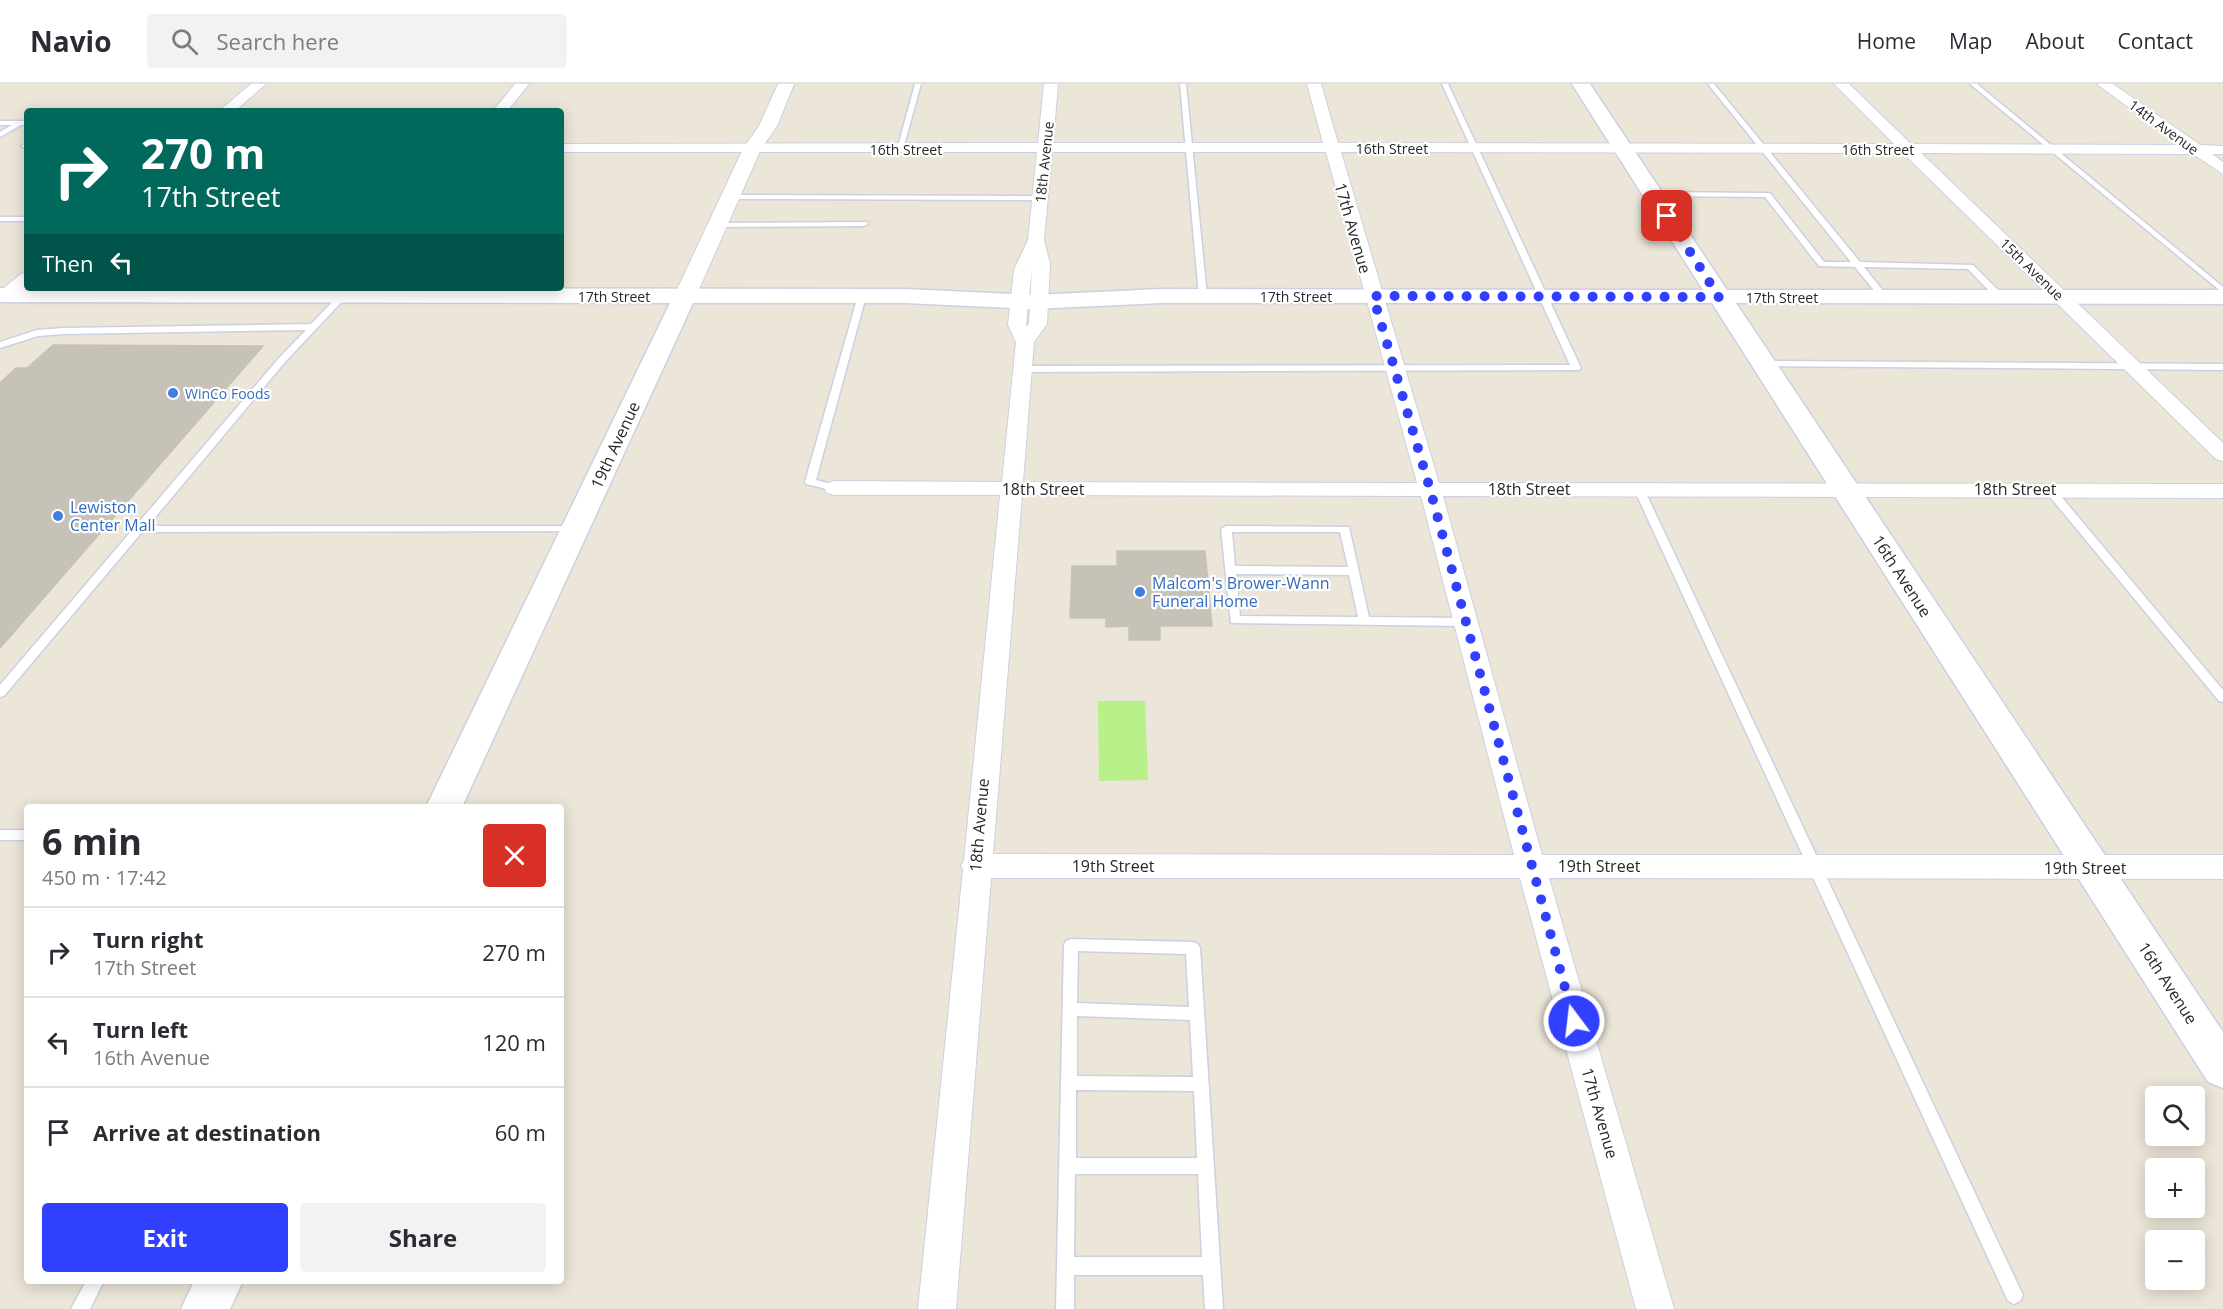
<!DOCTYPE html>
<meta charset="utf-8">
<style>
:root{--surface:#fff;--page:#f2f2f3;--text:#2b2b33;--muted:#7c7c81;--line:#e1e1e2;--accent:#313fff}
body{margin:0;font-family:"Open Sans",sans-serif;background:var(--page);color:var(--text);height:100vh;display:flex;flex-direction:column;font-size:22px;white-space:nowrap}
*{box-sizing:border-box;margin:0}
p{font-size:20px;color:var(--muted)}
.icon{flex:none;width:33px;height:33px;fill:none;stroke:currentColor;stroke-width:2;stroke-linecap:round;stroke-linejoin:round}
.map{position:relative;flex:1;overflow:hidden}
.side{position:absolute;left:24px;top:720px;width:540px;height:480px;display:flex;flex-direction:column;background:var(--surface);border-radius:6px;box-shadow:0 3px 15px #0003}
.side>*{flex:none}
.hud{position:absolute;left:24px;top:24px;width:540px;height:183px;border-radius:6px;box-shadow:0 3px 15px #0003;background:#00695c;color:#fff;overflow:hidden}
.controls{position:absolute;left:2145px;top:1002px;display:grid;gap:12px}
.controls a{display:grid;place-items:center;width:60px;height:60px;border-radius:6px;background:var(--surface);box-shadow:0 3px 15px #0003;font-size:30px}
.pin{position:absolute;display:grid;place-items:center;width:51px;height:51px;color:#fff;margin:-26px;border-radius:12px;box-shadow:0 3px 9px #0006}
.me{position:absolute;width:66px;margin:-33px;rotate:345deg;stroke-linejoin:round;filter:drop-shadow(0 0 4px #0008)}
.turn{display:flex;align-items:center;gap:21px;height:126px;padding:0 18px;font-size:27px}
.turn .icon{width:78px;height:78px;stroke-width:2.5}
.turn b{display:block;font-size:42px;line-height:51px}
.then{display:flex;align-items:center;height:57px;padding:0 18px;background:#0003;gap:12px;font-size:22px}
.round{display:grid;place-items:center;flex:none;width:63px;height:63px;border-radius:6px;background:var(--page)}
.summary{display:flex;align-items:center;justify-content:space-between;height:102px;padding:0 18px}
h1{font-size:36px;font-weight:700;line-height:45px}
.button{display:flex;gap:12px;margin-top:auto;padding:12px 18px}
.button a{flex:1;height:69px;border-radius:6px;background:var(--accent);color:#fff;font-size:24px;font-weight:700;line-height:69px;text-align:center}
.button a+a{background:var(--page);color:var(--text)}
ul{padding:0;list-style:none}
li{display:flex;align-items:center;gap:18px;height:90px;padding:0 18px;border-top:2px solid var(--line)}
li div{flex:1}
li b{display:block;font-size:22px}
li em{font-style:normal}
header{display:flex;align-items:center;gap:36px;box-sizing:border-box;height:84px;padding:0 30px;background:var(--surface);border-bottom:2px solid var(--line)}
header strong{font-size:28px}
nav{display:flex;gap:33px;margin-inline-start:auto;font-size:21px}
.search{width:420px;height:54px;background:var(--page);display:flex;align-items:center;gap:15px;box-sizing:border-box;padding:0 21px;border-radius:6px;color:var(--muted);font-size:22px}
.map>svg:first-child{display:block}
.pitch{fill:#b8f08a}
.building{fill:#c7c2b8;stroke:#c7c2b2;stroke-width:1.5}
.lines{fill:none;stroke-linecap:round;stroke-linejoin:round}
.service-casing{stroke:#cdcfe2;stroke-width:3}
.minor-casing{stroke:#cdcfe2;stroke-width:2}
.tertiary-casing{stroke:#cdcfe2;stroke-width:2}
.secondary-casing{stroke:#cdcfe2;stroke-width:3}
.service{fill:#fff;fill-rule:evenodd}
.minor{fill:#fff;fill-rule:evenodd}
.tertiary{fill:#fff;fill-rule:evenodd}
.secondary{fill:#fff;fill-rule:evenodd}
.route{stroke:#313fff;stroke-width:10;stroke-dasharray:0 18}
.shop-dot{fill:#3f7fe0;stroke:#fff;stroke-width:2}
.labels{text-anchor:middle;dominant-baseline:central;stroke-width:4.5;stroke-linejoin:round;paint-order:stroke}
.far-street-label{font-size:14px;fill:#282828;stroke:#fff}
.far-shop-label{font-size:14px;fill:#366cbe;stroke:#fff;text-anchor:start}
.street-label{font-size:16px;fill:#282828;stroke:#fff}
.shop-label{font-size:16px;fill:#366cbe;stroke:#fff;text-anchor:start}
</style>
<header>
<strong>Navio</strong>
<div class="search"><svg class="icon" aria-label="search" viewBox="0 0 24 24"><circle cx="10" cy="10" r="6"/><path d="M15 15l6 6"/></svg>Search here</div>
<nav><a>Home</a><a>Map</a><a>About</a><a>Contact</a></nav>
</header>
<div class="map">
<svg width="2223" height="1225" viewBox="0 0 2223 1225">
<rect width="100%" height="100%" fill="#ece6d8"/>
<!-- pitch -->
<polygon class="pitch" points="1098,617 1145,617 1148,696 1099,697"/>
<!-- building -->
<g class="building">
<polygon points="53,261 263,262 0,564 0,299 16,284 27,284"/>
<polygon points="1117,467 1205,467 1212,542 1160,542 1160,556 1129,556 1129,542 1106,543 1106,534 1070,534 1072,482 1117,482"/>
</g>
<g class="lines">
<defs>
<g id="service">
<polygon points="915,0 921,0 903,65 897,66"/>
<polygon points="1180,0 1186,0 1207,212 1203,215 1199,212"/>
<polygon points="1442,0 1448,0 1581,284 1579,286 1022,288 1017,285 1022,282 1570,281"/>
<polygon points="1708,0 1714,0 1860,178 1973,181 2002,210 2002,214 1996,214 1968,185 1864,183 1888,213 1881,215 1855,183 1819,182 1765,113 1650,112 1649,110 1653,108 1770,109 1824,178 1851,178"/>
<polygon points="1970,0 1977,0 2223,203 2223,209"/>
<polygon points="0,37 27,37 27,41 21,41 0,53 0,48 12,41 0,41"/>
<polygon points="25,60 27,60 27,64 21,62"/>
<polygon points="727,111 1041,112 1045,114 1041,116 730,115 727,115"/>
<rect x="0" y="133" width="27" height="4"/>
<polygon points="867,138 868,140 864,142 718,143 714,141 718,139"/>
<polygon points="342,208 349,210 285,278 148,442 574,442 579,445 578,447 142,448 4,612 0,613 0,601 279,274 306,246 63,250 38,252 0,264 0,258 37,246 63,244 311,240"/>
<polygon points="862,209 866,212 816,396 839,402 840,404 835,407 806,400 805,398 858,212"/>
<polygon points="1763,277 2223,280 2223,286 1760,282 1759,280"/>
<polygon points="1639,402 1644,405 2020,1205 2023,1211 2020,1217 2014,1220 2008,1217 1634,405"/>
<polygon points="2050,403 2054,404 2223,606 2223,618 2219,617 2046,408 2045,406"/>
<path d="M1226 442 1349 443 1369 533 1465 534 1471 538 1465 542 1231 539 1221 445ZM1232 448H1340L1348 483 1235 482ZM1236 490 1349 491 1358 533 1240 532Z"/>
<rect x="0" y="746" width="27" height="10"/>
<path d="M1071 855 1193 858 1198 860 1200 864 1223 1225H1205L1203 1191H1074V1225H1056L1064 861 1066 857ZM1078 867 1186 870 1189 923 1077 919ZM1077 932 1190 936 1193 993 1077 992ZM1076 1006 1194 1007 1197 1074H1076ZM1075 1090H1198L1202 1173H1074Z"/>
<polygon points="86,1197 104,1197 90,1225 71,1225"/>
</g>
<g id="minor">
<polygon points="251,0 266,0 235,27 219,27"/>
<polygon points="515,0 529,0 507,27 493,27"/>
<path d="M1044 0H1058L1053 59H1323L1307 0H1321L1338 59 1894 60 1834 0H1849L1911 60 2180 61 2097 0H2113L2200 61 2223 62V70H2212L2223 78V90L2193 70 1921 69 2223 359V377L2216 375 1903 69 1341 68 1439 399 2223 400V414L1443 412 1542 771H2223V795L1549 794 1674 1225H1636L1520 794H991L956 1225H918L963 786 961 782 964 776 1000 411H835L827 409 824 404 827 399 835 397 1002 398 1016 258 1008 241 1014 186 1028 156 1037 68H561V60L1038 59ZM1052 68H1326L1417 399 1023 398 1034 258 1047 240 1050 180 1044 156ZM1032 185 1029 240 1027 242 1026 241ZM1022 411 1421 412 1514 771 993 770Z"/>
<polygon points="27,189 27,203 12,215 0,215 0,207 21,190"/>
</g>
<polygon id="tertiary" points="778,0 794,0 777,42 761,65 696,212 693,217 677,217 674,212 743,65 759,42"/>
<g id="secondary">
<polygon points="1572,0 1590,0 1727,206 2223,206 2223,220 1736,219 2223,948 2223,1004 2208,998 1712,219 1161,219 1033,225 905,219 693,219 462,723 426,723 670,219 0,218 0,204 905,205 1033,211 1161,205 1703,206"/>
<polygon points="194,1197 243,1197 230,1225 181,1225"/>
</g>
</defs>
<!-- service casing -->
<use href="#service" class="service-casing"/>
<!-- minor casing -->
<use href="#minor" class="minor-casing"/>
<!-- tertiary casing -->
<use href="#tertiary" class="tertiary-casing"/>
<!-- secondary casing -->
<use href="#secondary" class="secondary-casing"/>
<!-- service -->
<use href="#service" class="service"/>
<!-- minor -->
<use href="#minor" class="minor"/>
<!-- tertiary -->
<use href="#tertiary" class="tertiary"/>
<!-- secondary -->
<use href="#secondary" class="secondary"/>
</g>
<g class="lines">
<!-- route -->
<polyline class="route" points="1574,937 1430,405 1373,212 1719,213 1667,132"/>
</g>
<!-- markers -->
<g class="shop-dot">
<circle cx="173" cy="309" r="6"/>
<circle cx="58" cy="432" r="6"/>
<circle cx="1140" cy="508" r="6"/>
</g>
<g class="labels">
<!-- far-street labels -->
<g class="far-street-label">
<text transform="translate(2164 43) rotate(36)">14th Avenue</text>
<text x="1392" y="64">16th Street</text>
<text x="906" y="65">16th Street</text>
<text x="1878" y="65">16th Street</text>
<text transform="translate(1044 78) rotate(-84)">18th Avenue</text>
<text transform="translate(2032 185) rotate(44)">15th Avenue</text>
<text x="614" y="212">17th Street</text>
<text x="1296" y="212">17th Street</text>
<text x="1782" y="213">17th Street</text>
</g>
<!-- far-shop labels -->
<g class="far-shop-label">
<text x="185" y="309">WinCo Foods</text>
</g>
<!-- street labels -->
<g class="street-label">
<text transform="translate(1353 144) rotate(74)">17th Avenue</text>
<text transform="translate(615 361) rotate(-65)">19th Avenue</text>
<text x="1043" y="405">18th Street</text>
<text x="1529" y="405">18th Street</text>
<text x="2015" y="405">18th Street</text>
<text transform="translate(1902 492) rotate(57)">16th Avenue</text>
<text transform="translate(979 741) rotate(-85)">18th Avenue</text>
<text x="1113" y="782">19th Street</text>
<text x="1599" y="782">19th Street</text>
<text x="2085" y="784">19th Street</text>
<text transform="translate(2168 899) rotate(57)">16th Avenue</text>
<text transform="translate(1600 1029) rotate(74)">17th Avenue</text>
</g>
<!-- shop labels -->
<g class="shop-label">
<text x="70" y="423">Lewiston<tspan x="70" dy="18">Center Mall</tspan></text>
<text x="1152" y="499">Malcom's Brower-Wann<tspan x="1152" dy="18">Funeral Home</tspan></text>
</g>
</g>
</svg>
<div class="controls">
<a><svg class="icon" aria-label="search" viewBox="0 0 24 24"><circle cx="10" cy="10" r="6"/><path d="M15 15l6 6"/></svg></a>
<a>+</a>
<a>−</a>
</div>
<div class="pin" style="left:1667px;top:132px;background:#d93025"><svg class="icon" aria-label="arrive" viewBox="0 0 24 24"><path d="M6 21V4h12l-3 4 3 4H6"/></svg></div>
<svg class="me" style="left:1574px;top:937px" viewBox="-20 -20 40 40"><circle r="17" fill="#313fff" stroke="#fff" stroke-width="3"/><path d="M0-11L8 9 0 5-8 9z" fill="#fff"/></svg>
<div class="hud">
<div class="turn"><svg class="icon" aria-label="right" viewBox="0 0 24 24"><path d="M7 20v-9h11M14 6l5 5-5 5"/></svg><div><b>270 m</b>17th Street</div></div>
<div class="then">Then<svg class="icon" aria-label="left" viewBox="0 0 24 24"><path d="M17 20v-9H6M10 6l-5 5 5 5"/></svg></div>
</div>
<section class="side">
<div class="summary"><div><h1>6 min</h1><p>450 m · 17:42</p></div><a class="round" style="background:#d93025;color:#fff"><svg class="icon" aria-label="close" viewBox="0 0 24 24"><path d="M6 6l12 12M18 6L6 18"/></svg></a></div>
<ul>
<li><svg class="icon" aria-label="right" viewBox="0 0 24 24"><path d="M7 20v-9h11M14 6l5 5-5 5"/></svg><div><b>Turn right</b><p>17th Street</p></div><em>270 m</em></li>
<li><svg class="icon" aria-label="left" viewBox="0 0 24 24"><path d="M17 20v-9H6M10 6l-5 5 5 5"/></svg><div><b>Turn left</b><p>16th Avenue</p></div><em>120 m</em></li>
<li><svg class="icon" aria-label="arrive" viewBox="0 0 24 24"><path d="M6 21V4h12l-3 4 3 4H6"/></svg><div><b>Arrive at destination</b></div><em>60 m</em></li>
</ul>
<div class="button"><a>Exit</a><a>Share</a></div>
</section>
</div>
